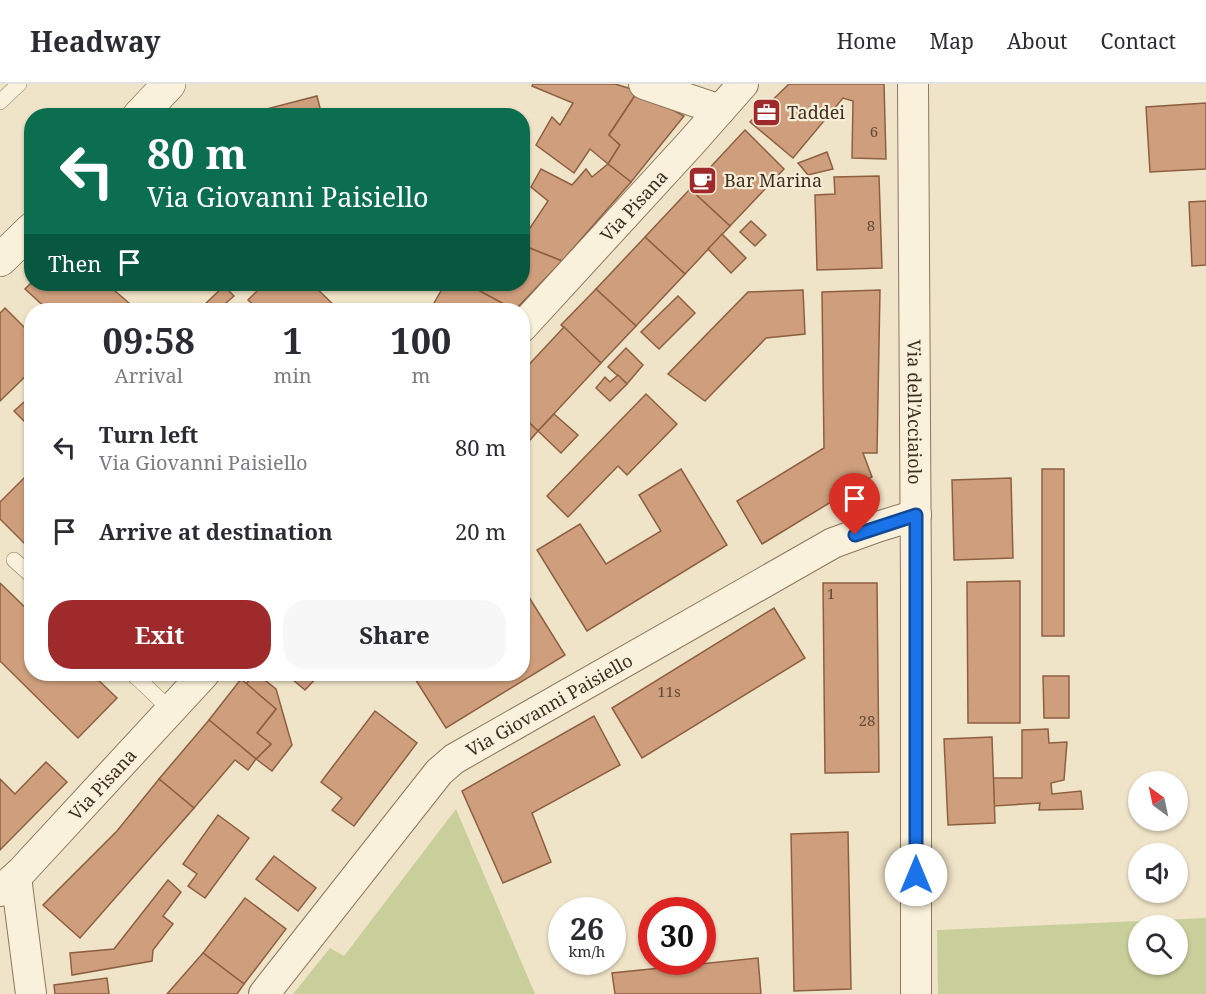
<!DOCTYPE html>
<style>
:root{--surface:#fff;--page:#f7f7f7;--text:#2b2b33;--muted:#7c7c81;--line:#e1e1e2;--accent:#9e2a2b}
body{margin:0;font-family:"Noto Serif",serif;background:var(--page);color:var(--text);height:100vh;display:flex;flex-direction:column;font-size:22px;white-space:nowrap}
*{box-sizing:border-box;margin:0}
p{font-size:20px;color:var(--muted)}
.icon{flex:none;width:33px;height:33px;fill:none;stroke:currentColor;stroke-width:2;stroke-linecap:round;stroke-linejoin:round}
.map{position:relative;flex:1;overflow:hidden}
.panel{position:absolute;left:24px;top:219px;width:506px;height:378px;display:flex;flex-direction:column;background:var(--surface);border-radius:24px;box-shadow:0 2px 4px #0004}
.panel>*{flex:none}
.guide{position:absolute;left:24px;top:24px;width:506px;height:183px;border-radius:24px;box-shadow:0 2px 4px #0004;background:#0b6e4f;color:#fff;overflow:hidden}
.needle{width:39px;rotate:327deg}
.tools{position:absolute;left:1128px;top:687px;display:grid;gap:12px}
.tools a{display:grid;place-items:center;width:60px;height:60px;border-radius:50%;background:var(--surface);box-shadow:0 2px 4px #0004;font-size:30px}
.speed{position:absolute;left:548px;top:813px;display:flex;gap:12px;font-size:30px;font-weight:700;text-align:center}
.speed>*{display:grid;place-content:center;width:78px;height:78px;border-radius:50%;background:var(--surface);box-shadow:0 2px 4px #0004;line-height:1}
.speed small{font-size:15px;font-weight:400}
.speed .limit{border:9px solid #d22;background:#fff;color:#111}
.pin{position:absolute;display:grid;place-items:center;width:51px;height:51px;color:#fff;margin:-62px -26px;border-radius:50% 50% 50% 0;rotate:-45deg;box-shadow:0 0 6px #0007}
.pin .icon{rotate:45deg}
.me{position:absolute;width:66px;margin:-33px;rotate:0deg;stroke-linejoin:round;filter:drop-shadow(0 0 4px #0008)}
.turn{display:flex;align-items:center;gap:21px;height:126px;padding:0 24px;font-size:27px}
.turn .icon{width:78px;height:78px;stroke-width:2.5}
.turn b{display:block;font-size:42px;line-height:51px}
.then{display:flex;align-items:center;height:57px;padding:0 24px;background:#0003;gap:12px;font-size:22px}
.eta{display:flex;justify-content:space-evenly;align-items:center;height:102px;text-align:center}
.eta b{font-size:36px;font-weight:700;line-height:42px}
.action{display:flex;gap:12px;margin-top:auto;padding:12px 24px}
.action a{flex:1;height:69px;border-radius:24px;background:var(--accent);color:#fff;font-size:24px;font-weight:700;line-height:69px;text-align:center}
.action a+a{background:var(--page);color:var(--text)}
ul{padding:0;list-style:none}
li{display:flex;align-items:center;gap:18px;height:84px;padding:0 24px}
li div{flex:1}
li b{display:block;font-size:22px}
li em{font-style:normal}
header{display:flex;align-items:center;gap:36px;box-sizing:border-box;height:84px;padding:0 30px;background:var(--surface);border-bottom:2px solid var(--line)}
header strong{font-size:28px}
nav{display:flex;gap:33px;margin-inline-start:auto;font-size:21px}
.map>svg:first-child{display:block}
.green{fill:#c9cf9b;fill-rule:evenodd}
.building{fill:#cf9f7d;stroke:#8d5f41;stroke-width:1.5}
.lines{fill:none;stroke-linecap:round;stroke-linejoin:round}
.service-casing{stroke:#8d765c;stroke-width:16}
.minor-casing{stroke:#8d765c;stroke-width:32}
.secondary-casing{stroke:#6f573f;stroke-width:34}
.service{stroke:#faf1dc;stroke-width:15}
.minor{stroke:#faf1dc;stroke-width:30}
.secondary{stroke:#faf1dc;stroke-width:33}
.route-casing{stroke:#114b97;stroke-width:15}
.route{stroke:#1a73e8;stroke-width:10}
.labels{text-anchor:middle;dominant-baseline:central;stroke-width:4.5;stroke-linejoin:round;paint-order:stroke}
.number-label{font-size:15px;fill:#624a37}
.poi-label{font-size:18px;fill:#3d2e20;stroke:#f7eed8;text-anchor:start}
.street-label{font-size:18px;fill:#3d2e20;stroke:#f7eed8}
</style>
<header>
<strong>Headway</strong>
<nav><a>Home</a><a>Map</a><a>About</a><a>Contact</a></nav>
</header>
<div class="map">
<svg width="1206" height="910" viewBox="0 0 1206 910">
<rect width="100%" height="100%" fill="#f0e4c8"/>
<!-- green -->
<g class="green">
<polygon points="456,725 535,910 293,910 330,864 344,872"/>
<path d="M1206 834V910H938L937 846ZM1138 842H1178V880H1138Z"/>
</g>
<!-- building -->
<g class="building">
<polygon points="533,0 615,0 638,7 609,51 620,61 608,80 590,65 574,89 536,61 552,33 560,41 573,19 532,2"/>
<polygon points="789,0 884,0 886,75 852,74 853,17 843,14 793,74 750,38"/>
<polygon points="638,7 684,32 631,98 608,80 620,61 609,51"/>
<polygon points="317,12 322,32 239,32"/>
<polygon points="1206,19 1206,85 1150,88 1146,23"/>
<polygon points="745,46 784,85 730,142 690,105"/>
<polygon points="827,68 833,85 808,91 798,79"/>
<polygon points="608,80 631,98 562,177 522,161 522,156 548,117 531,103 541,85 572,101 586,85 592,93"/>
<polygon points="879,92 882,184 817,186 815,111 835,110 834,93"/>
<polygon points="690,105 730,142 685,190 645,153"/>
<polygon points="1206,117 1206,181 1192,182 1189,118"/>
<polygon points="751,137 766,151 755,162 740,148"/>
<polygon points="722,150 746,174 731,189 708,165"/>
<polygon points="645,153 685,190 636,242 596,205"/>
<polygon points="522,161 562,177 515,226 467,200 522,200"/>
<polygon points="32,198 32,200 107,200 137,226 48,226 25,205"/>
<polygon points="264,200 312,200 339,226 259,226 248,216"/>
<polygon points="445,200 467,200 515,226 430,226"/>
<polygon points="224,202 234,212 218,226 206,226 202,223"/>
<polygon points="596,205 636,242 601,279 561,241"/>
<polygon points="803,206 805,250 766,254 705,317 668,290 748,208"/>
<polygon points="880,206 877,369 863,369 872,393 762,460 737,417 824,364 822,208"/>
<polygon points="678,212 695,229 659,265 641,248"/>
<polygon points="5,224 32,251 32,286 0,317 0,229"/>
<polygon points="564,243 601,279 538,347 522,332 522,288"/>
<polygon points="626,264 643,281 627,300 608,283"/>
<polygon points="618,291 627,300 610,317 596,304 605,293 610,298"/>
<polygon points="646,310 677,340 627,391 618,382 568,433 547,412"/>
<polygon points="32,311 32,345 14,327"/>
<polygon points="554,330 578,351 561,369 538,347"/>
<polygon points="522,332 538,347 522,365"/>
<polygon points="681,385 727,461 587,547 537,466 580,440 606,480 661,447 639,411"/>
<rect x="1042" y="385" width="22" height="167"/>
<polygon points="29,389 32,392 32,467 0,435 0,418"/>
<polygon points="1011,394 1013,474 954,476 952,396"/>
<polygon points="1020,497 1020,639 968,639 967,498"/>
<polygon points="0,499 32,530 32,590 92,590 117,614 78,654 0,577"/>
<polygon points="823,499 877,499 879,688 825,689"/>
<polygon points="522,502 565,571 446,644 412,590 522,590"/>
<polygon points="774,524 805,574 642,674 612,624"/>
<polygon points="254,590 257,590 276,605 292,661 272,687 256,675 271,660 257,649 276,625 246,600"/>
<polygon points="286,590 320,590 305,606"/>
<polygon points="1043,592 1069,592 1069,634 1044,634"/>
<polygon points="241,595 276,625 257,649 271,660 256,675 209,636"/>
<polygon points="375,627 417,659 354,742 332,726 342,714 321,698"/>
<polygon points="594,632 620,681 532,729 551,778 503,799 462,707"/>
<polygon points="209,636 256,675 248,686 235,676 194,724 159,695"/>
<polygon points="1048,645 1049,659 1067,658 1064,696 1051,699 1052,710 1081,707 1083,725 1039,726 1040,719 994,722 993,694 1022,694 1022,646"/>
<polygon points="992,653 995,739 948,741 944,655"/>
<polygon points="46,678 67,698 0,766 0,695 15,710"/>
<polygon points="159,695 194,724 80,854 43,821 117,747"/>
<polygon points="218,731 249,754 205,814 188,802 197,790 183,780"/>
<polygon points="848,748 851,905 794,907 791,750"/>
<polygon points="274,772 316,804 298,827 256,795"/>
<polygon points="168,796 181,808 163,832 173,840 153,866 152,877 72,891 70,869 114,865"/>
<polygon points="245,814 286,845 244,900 203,869"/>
<polygon points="203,869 244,900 237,910 167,910"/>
<polygon points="758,874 761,910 615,910 612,889"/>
<polygon points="107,894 109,910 55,910 54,901"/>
</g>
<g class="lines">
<defs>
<g id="service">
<polyline points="0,18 19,0"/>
<polyline points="14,476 32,492"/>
<polyline points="133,590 171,626"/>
</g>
<g id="minor">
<polyline points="644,0 720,26"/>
<path id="s1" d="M913 0 916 505V910"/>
<path id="s2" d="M522 243 690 60 743 0"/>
<polyline points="16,793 31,910"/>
<path id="s3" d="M0 807 22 787 204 590"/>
<path id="s4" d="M264 910 439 688 454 675 833 459 877 443 916 431"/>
</g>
<g id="secondary">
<polyline points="139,32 169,0"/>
<polyline points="0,176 32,145"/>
</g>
</defs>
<!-- service casing -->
<use href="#service" class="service-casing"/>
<!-- minor casing -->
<use href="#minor" class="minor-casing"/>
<!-- secondary casing -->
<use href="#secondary" class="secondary-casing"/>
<!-- service -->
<use href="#service" class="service"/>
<!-- minor -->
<use href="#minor" class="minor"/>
<!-- secondary -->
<use href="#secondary" class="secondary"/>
</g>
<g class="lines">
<defs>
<polyline id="route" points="855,451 916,431 916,791"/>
</defs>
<!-- route casing -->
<use href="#route" class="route-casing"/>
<!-- route -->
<use href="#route" class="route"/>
</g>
<!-- icons -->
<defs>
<symbol id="office-square" viewBox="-11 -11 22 22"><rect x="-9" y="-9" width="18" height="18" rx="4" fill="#9e2a2b" stroke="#f7eed8"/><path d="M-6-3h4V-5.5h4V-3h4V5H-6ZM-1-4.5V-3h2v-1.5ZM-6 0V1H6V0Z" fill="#fff"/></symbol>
<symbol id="cafe-square" viewBox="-11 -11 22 22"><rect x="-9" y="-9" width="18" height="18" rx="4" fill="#9e2a2b" stroke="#f7eed8"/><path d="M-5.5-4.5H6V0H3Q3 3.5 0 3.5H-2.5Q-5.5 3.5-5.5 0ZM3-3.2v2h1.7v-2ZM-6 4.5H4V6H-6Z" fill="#fff"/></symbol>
</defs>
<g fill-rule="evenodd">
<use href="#office-square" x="750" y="12" width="33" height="33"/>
<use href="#cafe-square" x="686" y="80" width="33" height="33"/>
</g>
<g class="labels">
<!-- number labels -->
<g class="number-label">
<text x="874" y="47">6</text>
<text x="871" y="141">8</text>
<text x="831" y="509">1</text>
<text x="669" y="607">11s</text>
<text x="867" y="636">28</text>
</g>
<!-- poi labels -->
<g class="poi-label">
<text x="787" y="28">Taddei</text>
<text x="724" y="96">Bar Marina</text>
</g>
<!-- street labels -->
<g class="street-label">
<text stroke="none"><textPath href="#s2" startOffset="165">Via Pisana</textPath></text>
<text stroke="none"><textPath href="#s1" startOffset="328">Via dell'Acciaiolo</textPath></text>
<text stroke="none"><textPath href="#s4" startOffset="412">Via Giovanni Paisiello</textPath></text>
<text stroke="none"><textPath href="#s3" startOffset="148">Via Pisana</textPath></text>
</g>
</g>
</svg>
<div class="tools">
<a><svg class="needle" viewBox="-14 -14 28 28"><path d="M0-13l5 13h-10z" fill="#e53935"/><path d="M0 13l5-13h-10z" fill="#7c7c81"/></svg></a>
<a><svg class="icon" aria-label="sound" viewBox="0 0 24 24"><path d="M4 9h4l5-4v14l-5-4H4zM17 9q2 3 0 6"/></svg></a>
<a><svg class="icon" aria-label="search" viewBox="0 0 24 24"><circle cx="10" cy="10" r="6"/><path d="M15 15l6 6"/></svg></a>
</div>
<div class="speed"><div>26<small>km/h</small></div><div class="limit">30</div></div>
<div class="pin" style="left:855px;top:451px;background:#d93025"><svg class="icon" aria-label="arrive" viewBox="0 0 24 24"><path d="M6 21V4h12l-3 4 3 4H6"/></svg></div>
<svg class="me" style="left:916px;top:791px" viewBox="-20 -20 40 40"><circle r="19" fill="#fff"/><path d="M0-13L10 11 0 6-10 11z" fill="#1a73e8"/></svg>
<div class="guide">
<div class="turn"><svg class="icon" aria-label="left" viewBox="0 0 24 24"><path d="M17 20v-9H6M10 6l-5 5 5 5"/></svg><div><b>80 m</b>Via Giovanni Paisiello</div></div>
<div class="then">Then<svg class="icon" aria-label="arrive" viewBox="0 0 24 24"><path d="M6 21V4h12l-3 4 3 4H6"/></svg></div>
</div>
<section class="panel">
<div class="eta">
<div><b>09:58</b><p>Arrival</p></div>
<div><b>1</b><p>min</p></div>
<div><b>100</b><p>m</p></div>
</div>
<ul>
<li><svg class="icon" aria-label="left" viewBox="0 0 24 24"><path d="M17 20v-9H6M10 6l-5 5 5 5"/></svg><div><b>Turn left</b><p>Via Giovanni Paisiello</p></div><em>80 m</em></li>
<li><svg class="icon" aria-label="arrive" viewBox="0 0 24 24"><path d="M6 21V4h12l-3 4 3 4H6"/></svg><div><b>Arrive at destination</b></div><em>20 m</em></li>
</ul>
<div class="action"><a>Exit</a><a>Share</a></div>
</section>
</div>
